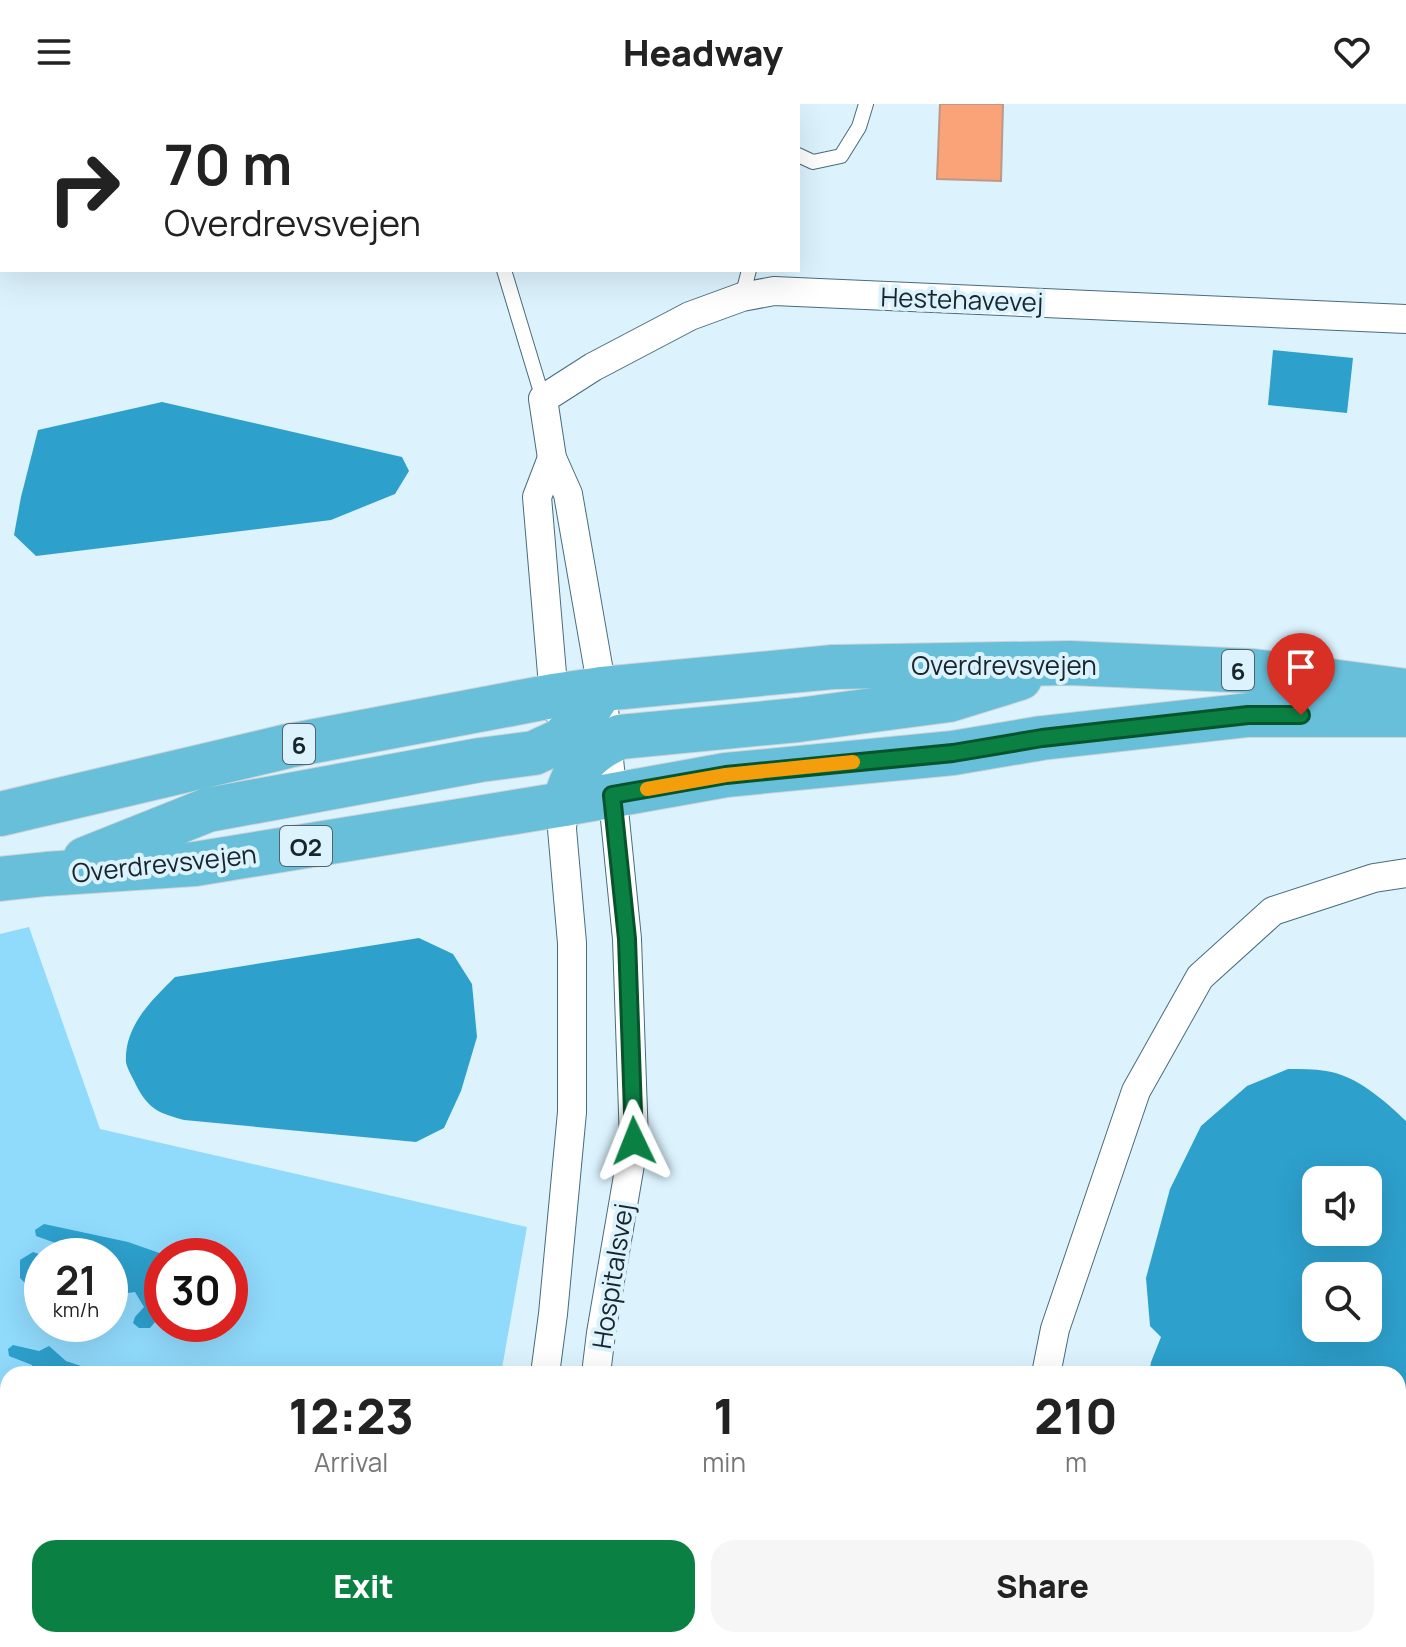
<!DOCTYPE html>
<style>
:root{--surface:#fff;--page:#f6f6f6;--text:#222;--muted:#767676;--accent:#0b8043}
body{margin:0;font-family:Manrope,sans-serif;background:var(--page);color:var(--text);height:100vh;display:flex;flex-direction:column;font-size:30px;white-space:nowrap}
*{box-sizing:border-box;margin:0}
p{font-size:26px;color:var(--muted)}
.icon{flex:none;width:44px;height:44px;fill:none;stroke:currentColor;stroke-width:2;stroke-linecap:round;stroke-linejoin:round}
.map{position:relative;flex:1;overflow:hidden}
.sheet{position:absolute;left:0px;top:1262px;width:1406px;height:282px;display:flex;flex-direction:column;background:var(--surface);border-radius:24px 24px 0 0;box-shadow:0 8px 32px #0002}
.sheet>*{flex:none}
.banner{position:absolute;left:0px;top:0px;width:800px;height:168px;box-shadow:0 8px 32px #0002;background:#fff;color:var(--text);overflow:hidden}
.controls{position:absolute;left:1302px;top:1062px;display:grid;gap:16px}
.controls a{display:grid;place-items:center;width:80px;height:80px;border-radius:16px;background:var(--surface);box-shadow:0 8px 32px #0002;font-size:40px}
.speed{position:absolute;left:24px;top:1134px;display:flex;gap:16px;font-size:40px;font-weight:700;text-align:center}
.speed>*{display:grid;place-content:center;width:104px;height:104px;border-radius:50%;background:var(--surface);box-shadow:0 8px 32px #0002;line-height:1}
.speed small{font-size:20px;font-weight:400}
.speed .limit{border:12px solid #d22;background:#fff;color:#111}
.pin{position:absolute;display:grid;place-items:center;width:68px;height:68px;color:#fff;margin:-82px -34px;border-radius:50% 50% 50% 0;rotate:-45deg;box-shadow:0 0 8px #0007}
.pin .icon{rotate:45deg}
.me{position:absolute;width:88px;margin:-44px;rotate:358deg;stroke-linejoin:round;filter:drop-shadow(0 0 6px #0008)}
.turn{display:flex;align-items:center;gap:28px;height:168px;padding:0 32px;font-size:36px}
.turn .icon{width:104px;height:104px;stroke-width:2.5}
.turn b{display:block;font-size:56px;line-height:68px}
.eta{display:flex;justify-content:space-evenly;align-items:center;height:136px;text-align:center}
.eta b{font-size:48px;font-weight:800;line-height:56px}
.action{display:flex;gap:16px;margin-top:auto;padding:16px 32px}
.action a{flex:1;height:92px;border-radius:24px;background:var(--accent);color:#fff;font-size:32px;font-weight:800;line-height:92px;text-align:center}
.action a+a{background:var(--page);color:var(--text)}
header{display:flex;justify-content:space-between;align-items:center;height:104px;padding:0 32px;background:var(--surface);font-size:36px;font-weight:800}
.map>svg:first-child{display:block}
.green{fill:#90dafc;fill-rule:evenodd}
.water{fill:#2da0cc;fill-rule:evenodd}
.building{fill:#faa379;stroke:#bb9888;stroke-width:2}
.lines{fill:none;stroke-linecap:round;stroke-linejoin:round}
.service-casing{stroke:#486c7c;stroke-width:16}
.minor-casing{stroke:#486c7c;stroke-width:30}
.primary-casing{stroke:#d1d3d5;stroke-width:46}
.service{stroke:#fff;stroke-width:14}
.minor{stroke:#fff;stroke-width:28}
.primary{stroke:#67bfda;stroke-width:44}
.route-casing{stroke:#07532c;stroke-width:20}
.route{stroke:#0b8043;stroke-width:14}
.slow{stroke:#f59e0b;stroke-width:14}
.labels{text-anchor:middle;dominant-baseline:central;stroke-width:8;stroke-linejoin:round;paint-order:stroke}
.shield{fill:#dcf3fe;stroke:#52636b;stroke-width:2}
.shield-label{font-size:24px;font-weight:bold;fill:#17252c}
.street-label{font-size:26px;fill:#17252c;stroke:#dcf3fe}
</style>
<header><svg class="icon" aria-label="menu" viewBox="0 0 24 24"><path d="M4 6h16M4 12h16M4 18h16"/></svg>Headway<svg class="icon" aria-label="heart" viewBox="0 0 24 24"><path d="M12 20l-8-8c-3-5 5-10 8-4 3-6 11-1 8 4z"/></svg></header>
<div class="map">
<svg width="1406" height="1543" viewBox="0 0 1406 1543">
<rect width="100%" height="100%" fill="#dcf3fe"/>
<!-- green -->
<path class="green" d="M29 823 100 1025 527 1123 501 1270H8V1536H454L452 1543H0V830ZM42 1152H110V1220H42ZM162 1152H230V1220H162Z"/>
<!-- water -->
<g class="water">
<polygon points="1273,246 1353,254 1347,309 1268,301"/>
<polygon points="162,298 402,353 409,367 395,390 331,416 36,452 14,431 21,393 38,326"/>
<path d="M419 834 453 850 472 880 477 933 461 987 444 1024 416 1038 184 1016C159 1009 149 1006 136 981 133 974 127 965 126 958 124 922 152 896 175 873Z"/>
<path d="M1288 965C1301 965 1314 965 1326 967 1356 971 1385 997 1406 1017V1333L1398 1338V1270H1149L1151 1258 1161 1233 1150 1222 1146 1174 1170 1085 1201 1022 1247 982ZM1316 1076H1368V1128H1316ZM1316 1172H1368V1224H1316Z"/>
<polygon points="44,1120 128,1138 168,1152 162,1152 162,1204 154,1205 155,1218 150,1224 139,1224 133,1219 135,1213 144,1203 135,1188 121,1190 110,1201 110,1152 81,1152 78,1147 36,1132 35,1126"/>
<polygon points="33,1148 45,1152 42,1152 42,1188 25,1179 20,1174 20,1156"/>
<polygon points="13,1241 39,1247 49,1242 66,1257 84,1263 87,1270 69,1270 53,1267 51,1270 30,1270 32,1261 9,1252 8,1245"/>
<polygon points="0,1459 8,1460 8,1499 0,1500"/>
</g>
<!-- building -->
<g class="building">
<polygon points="940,0 1003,0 1001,77 937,75"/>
<polygon points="1406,1443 1406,1543 1386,1543 1385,1536 1398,1536 1398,1464"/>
</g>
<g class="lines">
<defs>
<g id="service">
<polyline points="430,0 431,2"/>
<polyline points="690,0 694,2"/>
<polyline points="798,51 813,58 841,52 859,23 866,0"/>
<polyline points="504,166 543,295"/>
<polyline points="742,193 749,166"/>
<polyline points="1398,1403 1406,1397"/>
<polyline points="1005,1536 1015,1543"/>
<polyline points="1062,1543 1071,1536"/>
</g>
<g id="minor">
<polyline points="552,354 537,393 555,605"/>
<polyline points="545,1270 553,1210 572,1008 572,839 562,725 564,700 563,687"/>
<polyline points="596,1270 601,1229 634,1037 627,835 602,585 568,390 552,354 543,295 593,263 690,212 742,193 774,187 1406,215"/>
<polyline points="1046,1270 1055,1225 1136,987 1200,873 1273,807 1374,774 1406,769"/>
<polyline points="520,1543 522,1536"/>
<polyline points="991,1543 991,1536"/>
</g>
<g id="primary">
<path d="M564 700C574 664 586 648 620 633L798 616 949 596 1020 574"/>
<polyline points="0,710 288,642 553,592 602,585 833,563 1070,559 1253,567 1406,587"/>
<polyline points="85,755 208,706 480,656 534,649 560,637 579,619 602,585"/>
<polyline points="0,775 46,770 195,760 564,700 726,671 953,649 1042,634 1248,611 1406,611"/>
</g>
</defs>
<!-- service casing -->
<use href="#service" class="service-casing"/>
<!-- minor casing -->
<use href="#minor" class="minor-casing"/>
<!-- primary casing -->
<use href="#primary" class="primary-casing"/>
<!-- service -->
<use href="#service" class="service"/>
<!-- minor -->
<use href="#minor" class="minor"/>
<!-- primary -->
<use href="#primary" class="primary"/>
</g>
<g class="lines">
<defs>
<polyline id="route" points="634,1037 627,835 612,691 726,671 953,649 1042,634 1248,611 1301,611"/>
</defs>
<!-- route casing -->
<use href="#route" class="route-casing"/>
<!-- route -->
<use href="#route" class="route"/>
<!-- slow -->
<polyline class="slow" points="647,685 726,671 853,658"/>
</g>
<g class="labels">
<!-- shield labels -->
<g class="shield">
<rect x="1222" y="546" width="32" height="40" rx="6"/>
<rect x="283" y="620" width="32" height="40" rx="6"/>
<rect x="280" y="722" width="52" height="40" rx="6"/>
</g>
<g class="shield-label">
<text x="1238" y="566">6</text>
<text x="299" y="640">6</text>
<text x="306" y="742">O2</text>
</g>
<!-- street labels -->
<g class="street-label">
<text transform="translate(962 195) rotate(2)">Hestehavevej</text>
<text x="1004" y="561">Overdrevsvejen</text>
<text transform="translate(164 759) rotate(-6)">Overdrevsvejen</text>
<text transform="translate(612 1172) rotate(-81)">Hospitalsvej</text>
</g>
</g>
</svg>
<div class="controls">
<a><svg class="icon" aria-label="sound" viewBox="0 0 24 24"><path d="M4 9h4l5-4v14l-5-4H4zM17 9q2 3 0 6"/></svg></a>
<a><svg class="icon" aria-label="search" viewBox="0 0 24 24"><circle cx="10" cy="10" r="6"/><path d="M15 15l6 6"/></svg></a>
</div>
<div class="speed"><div>21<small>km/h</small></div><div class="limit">30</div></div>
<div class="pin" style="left:1301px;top:611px;background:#d93025"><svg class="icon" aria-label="arrive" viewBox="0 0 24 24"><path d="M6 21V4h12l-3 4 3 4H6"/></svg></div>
<svg class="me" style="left:634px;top:1037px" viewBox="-20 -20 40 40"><path d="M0-17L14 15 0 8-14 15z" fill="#0b8043" stroke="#fff" stroke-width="4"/></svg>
<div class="banner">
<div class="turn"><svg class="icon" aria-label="right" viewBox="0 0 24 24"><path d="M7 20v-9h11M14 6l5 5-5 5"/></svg><div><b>70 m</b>Overdrevsvejen</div></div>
</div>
<section class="sheet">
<div class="eta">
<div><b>12:23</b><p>Arrival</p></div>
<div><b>1</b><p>min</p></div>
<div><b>210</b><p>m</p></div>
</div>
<div class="action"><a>Exit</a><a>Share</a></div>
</section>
</div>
